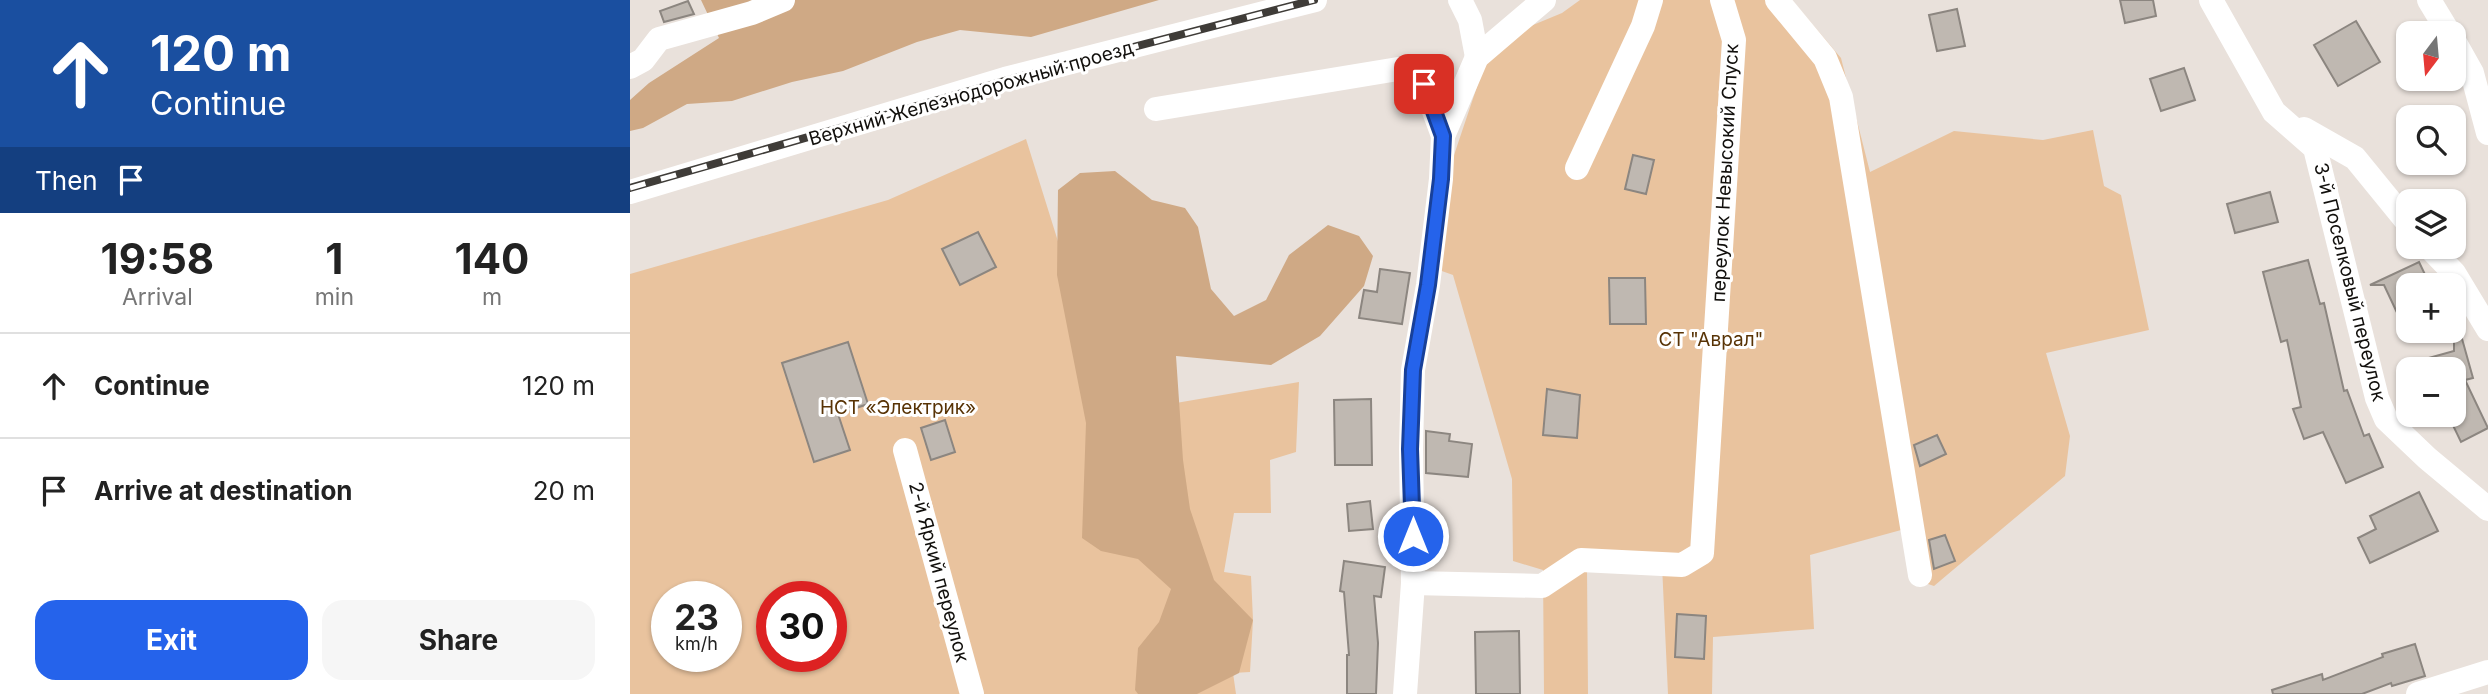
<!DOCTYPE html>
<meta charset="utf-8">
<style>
:root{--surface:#fff;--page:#f6f6f6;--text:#222;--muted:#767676;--line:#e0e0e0;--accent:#2563eb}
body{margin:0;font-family:Inter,sans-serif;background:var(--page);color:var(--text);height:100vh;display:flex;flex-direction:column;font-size:26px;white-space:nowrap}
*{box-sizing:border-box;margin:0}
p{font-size:23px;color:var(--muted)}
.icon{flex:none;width:38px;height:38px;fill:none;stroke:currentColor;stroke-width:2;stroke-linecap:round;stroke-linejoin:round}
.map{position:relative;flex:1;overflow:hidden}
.side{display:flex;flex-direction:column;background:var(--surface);width:630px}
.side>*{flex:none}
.guide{background:#1a4fa0;color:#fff;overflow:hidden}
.needle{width:46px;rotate:196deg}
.fabs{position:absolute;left:1766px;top:21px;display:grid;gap:14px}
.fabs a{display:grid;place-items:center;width:70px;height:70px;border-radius:14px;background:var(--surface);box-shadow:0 2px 5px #0004;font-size:35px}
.speed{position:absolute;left:21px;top:581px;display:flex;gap:14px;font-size:35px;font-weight:700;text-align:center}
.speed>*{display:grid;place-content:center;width:91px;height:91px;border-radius:50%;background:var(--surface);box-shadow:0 2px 5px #0004;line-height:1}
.speed small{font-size:18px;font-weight:400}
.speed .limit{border:10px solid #d22;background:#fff;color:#111}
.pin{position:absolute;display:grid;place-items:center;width:60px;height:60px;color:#fff;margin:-30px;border-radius:14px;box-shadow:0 4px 10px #0006}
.me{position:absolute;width:77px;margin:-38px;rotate:0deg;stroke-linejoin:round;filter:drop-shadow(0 0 5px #0008)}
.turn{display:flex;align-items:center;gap:24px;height:147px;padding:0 35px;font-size:32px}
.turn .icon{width:91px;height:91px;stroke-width:2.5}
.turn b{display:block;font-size:49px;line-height:60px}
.then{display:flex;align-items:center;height:66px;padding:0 35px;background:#0003;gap:14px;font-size:26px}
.eta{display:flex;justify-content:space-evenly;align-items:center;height:119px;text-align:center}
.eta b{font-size:42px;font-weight:700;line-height:49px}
.action{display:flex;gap:14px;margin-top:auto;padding:14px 35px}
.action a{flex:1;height:80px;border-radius:21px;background:var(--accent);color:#fff;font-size:28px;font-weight:700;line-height:80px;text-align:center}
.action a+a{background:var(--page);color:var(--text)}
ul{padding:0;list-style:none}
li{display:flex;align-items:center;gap:21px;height:105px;padding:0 35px;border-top:2px solid var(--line)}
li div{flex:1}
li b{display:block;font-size:26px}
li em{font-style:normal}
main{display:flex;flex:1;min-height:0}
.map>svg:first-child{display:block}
.green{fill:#e9c39e;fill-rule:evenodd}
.forest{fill:#cfa985}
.building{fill:#bfb8b1;stroke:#8c8680;stroke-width:2}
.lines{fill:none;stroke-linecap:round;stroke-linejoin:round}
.minor{stroke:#fff;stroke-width:24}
.rail-casing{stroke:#3f3c38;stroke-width:8}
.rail{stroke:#fff;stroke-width:5;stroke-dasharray:16;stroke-linecap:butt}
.route-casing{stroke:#184099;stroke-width:18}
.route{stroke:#2563eb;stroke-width:12}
.labels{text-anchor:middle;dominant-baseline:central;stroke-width:6;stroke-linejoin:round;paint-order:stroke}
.street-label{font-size:19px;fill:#110f0c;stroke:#fff}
.park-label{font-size:19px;fill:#583305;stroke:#fff}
</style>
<main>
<section class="side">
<div class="guide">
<div class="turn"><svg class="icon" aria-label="ahead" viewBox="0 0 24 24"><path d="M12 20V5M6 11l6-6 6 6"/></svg><div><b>120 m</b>Continue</div></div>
<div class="then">Then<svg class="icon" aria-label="arrive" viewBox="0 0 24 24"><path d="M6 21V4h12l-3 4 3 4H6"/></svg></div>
</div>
<div class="eta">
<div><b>19:58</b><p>Arrival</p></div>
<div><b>1</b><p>min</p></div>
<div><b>140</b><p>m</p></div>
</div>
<ul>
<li><svg class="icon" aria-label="ahead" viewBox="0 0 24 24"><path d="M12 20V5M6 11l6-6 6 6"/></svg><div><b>Continue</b></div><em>120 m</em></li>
<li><svg class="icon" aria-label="arrive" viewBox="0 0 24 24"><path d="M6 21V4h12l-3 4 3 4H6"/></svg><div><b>Arrive at destination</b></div><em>20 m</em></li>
</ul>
<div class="action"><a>Exit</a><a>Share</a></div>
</section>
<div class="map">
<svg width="1858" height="694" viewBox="0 0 1858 694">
<rect width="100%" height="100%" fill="#e9e1db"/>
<!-- green -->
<g class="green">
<polygon points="950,0 1162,0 1211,58 1240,172 1324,131 1413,140 1463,130 1474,186 1491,195 1519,330 1416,353 1440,436 1435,476 1317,575 1304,586 1295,583 1282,527 1180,555 1184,629 1083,637 1082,694 1038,694 1032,565 957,568 958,694 914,694 913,570 883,561 882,479 823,275 809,270 818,173 862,42 932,13"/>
<path d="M396 139 482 414 669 382 666 452 640 460 641 513H604L594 572 621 576 623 620 620 672 603 673 606 694H0V274L258 200ZM37 597H96V656H37ZM142 597H201V656H142Z"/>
</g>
<!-- forest -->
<g class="forest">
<polygon points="71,0 529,0 401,37 330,30 287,42 213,71 162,82 102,101 57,104 13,128 0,131 0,100 19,83 89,38"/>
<polygon points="485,171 522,200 555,208 568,227 581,289 604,316 636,300 659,255 698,225 729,236 743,256 734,286 690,336 641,365 546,356 553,460 560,509 584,580 623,620 609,673 567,694 508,694 505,690 508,648 529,622 541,589 508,559 471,551 452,538 456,423 427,275 428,190 450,173"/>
</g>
<!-- building -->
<g class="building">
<polygon points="1490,0 1523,0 1526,16 1495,23"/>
<polygon points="58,1 64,14 34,22 30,11"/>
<polygon points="1327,9 1335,46 1307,51 1299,15"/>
<polygon points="1726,21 1750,62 1708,86 1684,45"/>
<polygon points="1554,68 1565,100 1531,111 1520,79"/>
<polygon points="1003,155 1024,160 1016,194 995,189"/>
<polygon points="1640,192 1648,222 1605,233 1597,204"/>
<polygon points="348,232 366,267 330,285 312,249"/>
<polygon points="1678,260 1690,304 1694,303 1714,391 1717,390 1734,436 1739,434 1753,467 1716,483 1693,432 1674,439 1663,409 1671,407 1657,340 1651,342 1633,272"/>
<polygon points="1789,262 1800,285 1778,285 1778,336 1754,285 1740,285"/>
<polygon points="750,269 780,273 772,324 729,318 734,290 747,292"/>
<polygon points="979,278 1015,278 1016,324 980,324"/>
<polygon points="1829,328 1843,378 1835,380 1858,428 1831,442 1818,415 1824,415 1824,369 1778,369 1777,364 1824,351 1824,329"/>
<polygon points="218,342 238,404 208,414 220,450 184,462 152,363"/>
<polygon points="917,389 950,395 947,438 913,435"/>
<polygon points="741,399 742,465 705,465 704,400"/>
<polygon points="315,420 325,452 301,460 291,428"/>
<polygon points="796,431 820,434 819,441 842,444 838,477 796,473"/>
<polygon points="1307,435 1316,454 1290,466 1284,445"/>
<polygon points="1789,492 1808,531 1740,563 1728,538 1746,529 1740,516"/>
<polygon points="740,501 743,529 719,531 717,504"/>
<polygon points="1315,535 1325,561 1304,569 1299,540"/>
<polygon points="714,561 755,567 751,597 744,596 748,643 746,694 717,694 717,655 719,655 714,592 710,591"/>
<polygon points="1047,614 1076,616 1074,659 1045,657"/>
<polygon points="889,631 890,694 846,694 845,632"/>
<polygon points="1785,644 1795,676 1762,686 1761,683 1732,694 1643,694 1642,690 1692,674 1693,680 1753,657 1752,654"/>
</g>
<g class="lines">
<!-- minor -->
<g class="minor">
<polyline points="830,0 840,20 847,57"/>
<polyline points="1147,0 1195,58 1211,97 1290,575"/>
<polyline points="1581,0 1644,112 1685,148 1747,398 1756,419 1797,458 1858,509"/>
<polyline points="1799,0 1819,33"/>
<polyline points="1824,41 1842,73 1858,133"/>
<polyline points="0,67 13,60 29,39 122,13 153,0"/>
<polyline points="526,109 768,69 794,84 813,136"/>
<polyline points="1674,129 1725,158 1778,223"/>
<polyline points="947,168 1013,26 1021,0"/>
<polyline points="0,192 375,79 685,0"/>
<polyline points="1799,247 1824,273 1858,329"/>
<polyline points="275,450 342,694"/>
<polyline points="783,583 912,586 951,560 1052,565 1072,553 1104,40 1092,0"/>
<polyline points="775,694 783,583 781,449 783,370 798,285 811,179 813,136 847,57 914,0"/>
<polyline points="1788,694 1858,672"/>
</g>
<defs>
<polyline id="rail" points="0,188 381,79 684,0"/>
</defs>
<!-- rail casing -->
<use href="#rail" class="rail-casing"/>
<!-- rail -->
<use href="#rail" class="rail"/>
</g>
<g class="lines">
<defs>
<polyline id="route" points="783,536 780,449 783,370 798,285 811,179 813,136 794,84"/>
</defs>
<!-- route casing -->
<use href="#route" class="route-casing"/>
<!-- route -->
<use href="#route" class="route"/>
</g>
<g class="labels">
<!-- street labels -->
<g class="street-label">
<text transform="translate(341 93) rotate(-16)">Верхний Железнодорожный проезд</text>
<text transform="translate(1095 173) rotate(-87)">переулок Невысокий Спуск</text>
<text transform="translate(1720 282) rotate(76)">3-й Поселковый переулок</text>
<text transform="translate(309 572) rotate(75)">2-й Яркий переулок</text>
</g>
<!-- park labels -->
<g class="park-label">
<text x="1081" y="339">СТ "Аврал"</text>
<text x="268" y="407">НСТ «Электрик»</text>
</g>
</g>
</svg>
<div class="fabs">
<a><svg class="needle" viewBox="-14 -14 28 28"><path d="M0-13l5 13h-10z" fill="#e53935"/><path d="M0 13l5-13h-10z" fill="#767676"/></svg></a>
<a><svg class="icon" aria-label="search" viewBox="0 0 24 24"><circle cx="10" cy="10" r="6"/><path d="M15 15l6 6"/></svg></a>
<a><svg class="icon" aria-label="layers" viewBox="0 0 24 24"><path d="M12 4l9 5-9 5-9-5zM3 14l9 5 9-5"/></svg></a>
<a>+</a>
<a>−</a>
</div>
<div class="speed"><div>23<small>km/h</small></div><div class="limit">30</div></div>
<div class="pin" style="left:794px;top:84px;background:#d93025"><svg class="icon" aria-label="arrive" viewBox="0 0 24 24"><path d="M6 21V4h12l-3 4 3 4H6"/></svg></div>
<svg class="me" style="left:783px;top:536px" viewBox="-20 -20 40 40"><circle r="17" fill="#2563eb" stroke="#fff" stroke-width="3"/><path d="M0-11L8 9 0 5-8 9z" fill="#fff"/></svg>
</div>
</main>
